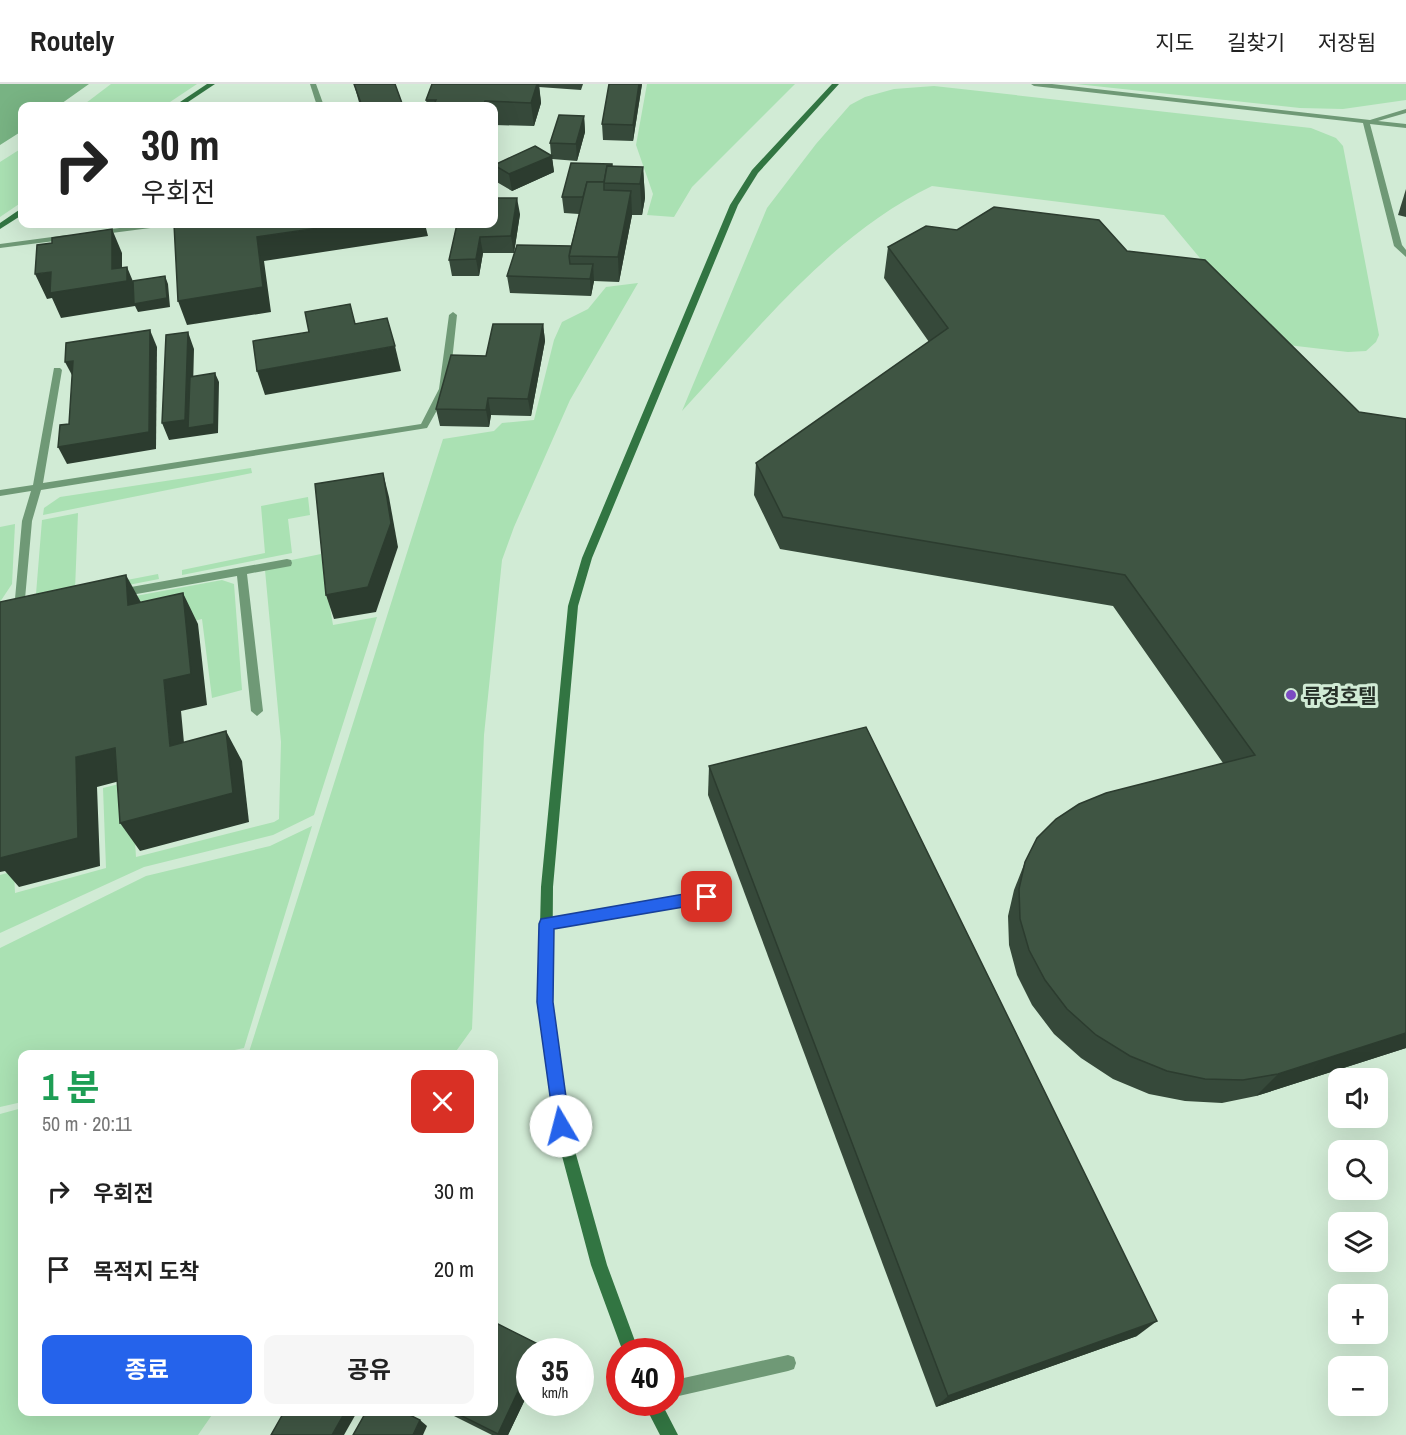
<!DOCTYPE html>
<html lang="ko">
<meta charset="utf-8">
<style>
:root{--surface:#fff;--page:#f6f6f6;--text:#222;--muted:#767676;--line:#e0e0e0;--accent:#2563eb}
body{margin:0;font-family:"Archivo Narrow","Noto Sans KR",sans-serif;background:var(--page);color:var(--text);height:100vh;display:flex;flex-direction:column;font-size:22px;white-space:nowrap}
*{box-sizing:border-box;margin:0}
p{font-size:20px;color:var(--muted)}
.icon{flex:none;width:33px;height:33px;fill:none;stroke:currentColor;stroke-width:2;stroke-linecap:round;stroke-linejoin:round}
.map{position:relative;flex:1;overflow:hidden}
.sheet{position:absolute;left:18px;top:966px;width:480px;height:366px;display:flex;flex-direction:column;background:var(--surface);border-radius:12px;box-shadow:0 6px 24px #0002}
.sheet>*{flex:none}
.top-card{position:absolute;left:18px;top:18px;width:480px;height:126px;border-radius:12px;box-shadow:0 6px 24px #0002;background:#fff;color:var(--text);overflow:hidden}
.buttons{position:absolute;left:1328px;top:984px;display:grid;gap:12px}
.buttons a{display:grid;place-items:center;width:60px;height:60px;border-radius:12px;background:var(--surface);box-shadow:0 6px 24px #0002;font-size:30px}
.speed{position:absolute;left:516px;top:1254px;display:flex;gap:12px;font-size:30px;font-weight:700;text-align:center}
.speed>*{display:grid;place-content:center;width:78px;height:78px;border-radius:50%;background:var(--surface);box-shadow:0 6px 24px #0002;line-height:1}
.speed small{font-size:15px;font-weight:400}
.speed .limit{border:9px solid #d22;background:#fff;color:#111}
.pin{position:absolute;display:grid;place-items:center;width:51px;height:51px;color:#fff;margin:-26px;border-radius:12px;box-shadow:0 3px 9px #0006}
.me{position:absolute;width:66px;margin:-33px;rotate:352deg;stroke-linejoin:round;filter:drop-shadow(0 0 4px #0008)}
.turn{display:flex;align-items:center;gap:21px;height:126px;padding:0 24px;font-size:27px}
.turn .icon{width:78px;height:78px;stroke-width:2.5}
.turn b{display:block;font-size:42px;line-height:51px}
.round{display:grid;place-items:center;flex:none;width:63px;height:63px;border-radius:12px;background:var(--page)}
.summary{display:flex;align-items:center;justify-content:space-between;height:102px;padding:0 24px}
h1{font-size:36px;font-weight:700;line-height:45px;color:#1e9e55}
.primary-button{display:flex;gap:12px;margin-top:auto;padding:12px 24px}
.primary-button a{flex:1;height:69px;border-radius:12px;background:var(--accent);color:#fff;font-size:24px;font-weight:700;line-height:69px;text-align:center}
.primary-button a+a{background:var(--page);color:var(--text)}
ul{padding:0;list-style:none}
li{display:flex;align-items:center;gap:18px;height:78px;padding:0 24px}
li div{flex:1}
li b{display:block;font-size:22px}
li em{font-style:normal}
header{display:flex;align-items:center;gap:36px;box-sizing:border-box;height:84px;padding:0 30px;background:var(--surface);border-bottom:2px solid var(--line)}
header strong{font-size:28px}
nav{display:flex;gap:33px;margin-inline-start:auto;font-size:21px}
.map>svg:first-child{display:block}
.green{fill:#aae1b3}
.water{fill:#78b383}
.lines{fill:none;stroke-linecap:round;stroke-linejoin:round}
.lane{fill:#6f9976;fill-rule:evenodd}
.secondary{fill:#327542;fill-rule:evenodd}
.wall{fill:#36493a}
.shaded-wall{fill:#2c3c2f}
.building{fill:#3f5543;stroke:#2c3c2f;stroke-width:1.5}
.route{fill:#2563eb;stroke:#184099;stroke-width:1.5}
.poi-dot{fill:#7c4bc2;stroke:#d1ebd5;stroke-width:2}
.labels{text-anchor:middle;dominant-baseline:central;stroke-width:6;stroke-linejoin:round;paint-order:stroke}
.poi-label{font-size:20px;font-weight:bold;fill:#263028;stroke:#d1ebd5;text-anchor:start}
</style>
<header>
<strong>Routely</strong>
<nav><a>지도</a><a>길찾기</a><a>저장됨</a></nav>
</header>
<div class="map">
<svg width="1406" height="1351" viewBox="0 0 1406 1351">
<rect width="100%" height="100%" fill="#d1ebd5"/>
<!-- green -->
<g class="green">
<polygon points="111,0 197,0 164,22 82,22"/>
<polygon points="647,0 795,0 692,103 674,133 647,131 653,110 636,61"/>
<polygon points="1076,0 1406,0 1406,16 1343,25 1300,24"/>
<path d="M934 2 1311 44 1336 54 1343 62 1379 251 1376 258 1366 267 1348 268 1279 260 1265 252 1164 131 932 102C831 151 757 246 682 327L767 124 816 60 850 21 865 13 894 5Z"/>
<polygon points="22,64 22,118 0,133 0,78"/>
<polygon points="638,199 570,316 514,443 502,476 484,651 472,945 454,970 239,970 249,968 443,355 494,347 502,339 534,336 554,256 562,238 588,225 606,203"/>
<polygon points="251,384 252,389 43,431 44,424 60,413"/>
<polygon points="308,413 310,431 288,435 292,469 182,491 182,486 265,469 261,422"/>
<polygon points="78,429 75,506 158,490 159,495 56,515 40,513 36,510 42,436"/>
<polygon points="15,440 12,500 0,518 0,443"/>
<polygon points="321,470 333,541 377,533 314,731 273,751 144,783 0,849 0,791 14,787 15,809 106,784 103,704 131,697 136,773 274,738 279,735 281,658 265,486 272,480"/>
<polygon points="222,496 234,500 242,606 212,614 202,535 149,548 0,537"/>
<polygon points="312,742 244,964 216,970 22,970 22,1018 0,1023 0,864 146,792 270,762"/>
<polygon points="22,1024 22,1328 214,1328 198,1351 0,1351 0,1030"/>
</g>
<!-- water -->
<polygon class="water" points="0,0 89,0 58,22 22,22 22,47 0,61"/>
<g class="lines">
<!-- lane -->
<g class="lane">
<polygon points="310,0 316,0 324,22 317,22"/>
<polygon points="1031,0 1052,0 1370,36 1406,25 1406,29 1378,37 1406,40 1406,44 1370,40 1402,161 1406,166 1406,173 1394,162 1363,39 1034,2"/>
<polygon points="151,140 170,140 166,142 96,151 92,149 96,147"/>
<polygon points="67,151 71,153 70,155 0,164 0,160"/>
<polygon points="453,228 457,231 449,305 427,344 41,406 32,437 24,526 19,530 15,529 14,526 22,437 31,407 0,412 0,406 33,401 54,284 60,284 62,286 43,399 421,340 439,305 449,231"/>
<polygon points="287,475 291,476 292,479 291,482 247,490 263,627 257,632 251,627 237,492 120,513 115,509 120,505"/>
<polygon points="707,807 712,809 714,813 712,817 707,819 546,846 541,844 539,840 541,836 546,834"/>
<polygon points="788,1271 794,1273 796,1279 794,1285 788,1287 670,1314 670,1297"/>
</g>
<!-- secondary -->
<g class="secondary">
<polygon points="207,0 215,0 182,22 174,22"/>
<polygon points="832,0 839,0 758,89 738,121 592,474 578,522 553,803 552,918 568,1042 607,1181 639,1268 623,1268 591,1181 554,1042 538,918 541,803 568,522 582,474 730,121 752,86"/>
<polygon points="19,126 22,126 22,131 0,145 0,139"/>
<polygon points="643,1318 661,1318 678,1351 660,1351"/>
</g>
</g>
<!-- wall -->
<g class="wall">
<polygon points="354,0 403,22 360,22"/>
<polygon points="432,0 583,0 581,6 539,3 541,19 534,42 494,41 494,22 427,22 426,16"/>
<polygon points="642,0 633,57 603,56 602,40"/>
<polygon points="584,32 585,48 577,77 552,75 554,88 512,107 495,97 494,80 551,71 550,59"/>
<polygon points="612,80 612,82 643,83 645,114 642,131 632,131 619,198 594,197 591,212 510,209 507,192 571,162 579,130 564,129 562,113"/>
<polygon points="1406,105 1406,133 1398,131"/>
<polygon points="994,123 1406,964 1256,1012 1222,1019 1185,1017 1149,1010 1113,995 1081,974 1054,950 1032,921 1017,891 1009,861 1008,832 1014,806 1025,778 1223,679 1113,522 780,465 754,411 756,379 929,258 884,194 888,163 957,146"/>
<polygon points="520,130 514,169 483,169 479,192 452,192 449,176 457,140"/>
<polygon points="543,240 545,257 531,332 491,331 489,343 440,342 436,325 486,272"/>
<polygon points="709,682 1137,1252 936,1323 708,711"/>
<polygon points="530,1268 530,1305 508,1351 492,1351 446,1328 494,1328"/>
</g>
<!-- shaded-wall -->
<g class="shaded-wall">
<polygon points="537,0 539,0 541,19 534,42 531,19"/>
<polygon points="639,0 642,0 633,57 633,41"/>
<polygon points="584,32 585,48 577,77 576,60"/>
<polygon points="552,72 554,88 512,107 509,90"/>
<polygon points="643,83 645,114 642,131 640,100"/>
<polygon points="631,107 632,131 619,198 618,173"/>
<polygon points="517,114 520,130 514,169 511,152"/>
<polygon points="346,140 425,140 428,152 264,177 271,228 187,241 178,217 257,153"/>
<polygon points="112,145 122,169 122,197 127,183 137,207 165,192 168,200 170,223 138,228 135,222 61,234 52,214 47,215 35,190 51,188 112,185"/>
<polygon points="480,153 483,169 479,192 476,175"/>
<polygon points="593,180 594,197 591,212 590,195"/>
<polygon points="543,240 545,257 531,332 528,315"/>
<polygon points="150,246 157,263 156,365 67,380 58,363"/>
<polygon points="188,248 194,265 192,343 215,289 219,298 218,349 169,356 162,339"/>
<polygon points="395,262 401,287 265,311 257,287"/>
<polygon points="73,277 74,295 65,278"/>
<polygon points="488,314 491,331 489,343 486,326"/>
<polygon points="383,389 389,413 398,463 376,528 334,535 326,511"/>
<polygon points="126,491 143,522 128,521"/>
<polygon points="183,509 198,540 207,621 181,627 187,691 170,662 164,596"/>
<polygon points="226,647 242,677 249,738 140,767 120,739"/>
<polygon points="115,664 135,693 97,703 100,782 19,803 5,787 0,788 0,760 76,673"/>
<polygon points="1406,949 1406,964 1256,1012 1278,990"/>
<polygon points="1157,1237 1137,1252 936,1323 948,1312"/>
<polygon points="540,1261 543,1268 536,1268"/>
<polygon points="530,1282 530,1305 508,1351 499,1351 498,1350"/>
<polygon points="345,1328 357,1328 344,1351 332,1351"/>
<polygon points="420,1336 427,1342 423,1351 413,1351"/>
</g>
<!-- building -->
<g class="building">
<polygon points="354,0 395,0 403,22 362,22"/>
<polygon points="432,0 537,0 531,19 485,17 483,22 433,22 436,16 426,16"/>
<polygon points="609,0 639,0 633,41 602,40"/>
<polygon points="559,31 584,32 576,60 550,59"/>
<polygon points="535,62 552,72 509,90 494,81"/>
<polygon points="571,79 612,80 612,82 607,82 604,98 587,98 583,113 562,113"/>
<polygon points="607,82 643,83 640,100 604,99"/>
<polygon points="587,98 604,98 604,106 631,107 618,173 569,172"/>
<polygon points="494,114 517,114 511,152 480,153 476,175 449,176 457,140 494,140"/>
<polygon points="994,123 1099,136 1127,167 1205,176 1359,328 1406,335 1406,949 1278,990 1243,996 1205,995 1167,987 1130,972 1096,951 1067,925 1045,896 1029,866 1020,835 1019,805 1025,778 1037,754 1056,735 1079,720 1106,709 1255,671 1125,491 783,433 756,379 948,244 888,163 926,142 957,146"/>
<polygon points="174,140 346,140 257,153 263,203 178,217"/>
<polygon points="112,145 112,185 127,183 127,197 50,209 51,188 35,190 37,161 52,159 52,154"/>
<polygon points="517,161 571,162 569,172 570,180 593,180 590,195 507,192"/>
<polygon points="165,192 167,214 134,220 133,197"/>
<polygon points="350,220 355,240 387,234 395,262 257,287 253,257 309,248 305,228"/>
<polygon points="493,240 543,240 528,315 488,314 486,326 436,325 451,271 486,272"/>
<polygon points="150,246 149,348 58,363 60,341 69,340 73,277 65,278 66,259"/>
<polygon points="188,248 185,336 162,339 166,251"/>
<polygon points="215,289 214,340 188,344 190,293"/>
<polygon points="383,389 391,439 368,503 326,511 315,400"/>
<polygon points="126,491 128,521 183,509 191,590 164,596 170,662 226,647 233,709 120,739 115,664 76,673 78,754 0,774 0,518"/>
<polygon points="866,643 1157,1237 948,1312 709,682"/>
<polygon points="494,1238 540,1261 536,1268 530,1268 530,1282 498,1350 454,1328 494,1328"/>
<polygon points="284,1328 345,1328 332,1351 271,1351"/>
<polygon points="366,1328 404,1328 420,1336 413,1351 353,1351"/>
</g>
<!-- route -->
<polygon class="route" points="707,806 712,808 715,813 712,817 707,819 554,845 553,918 570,1042 567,1048 561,1050 555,1048 537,918 539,840 541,835"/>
<!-- markers -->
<circle class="poi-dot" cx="1291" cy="611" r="6"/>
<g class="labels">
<!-- poi labels -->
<g class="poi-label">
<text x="1303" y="611">류경호텔</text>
</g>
</g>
</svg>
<div class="buttons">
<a><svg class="icon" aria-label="sound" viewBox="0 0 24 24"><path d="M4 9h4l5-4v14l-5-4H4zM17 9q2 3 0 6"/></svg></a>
<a><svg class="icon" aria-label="search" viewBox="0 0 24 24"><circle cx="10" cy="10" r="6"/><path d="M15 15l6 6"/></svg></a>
<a><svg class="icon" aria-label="layers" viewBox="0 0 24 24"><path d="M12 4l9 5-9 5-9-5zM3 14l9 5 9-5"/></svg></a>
<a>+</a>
<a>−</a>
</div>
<div class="speed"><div>35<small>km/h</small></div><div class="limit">40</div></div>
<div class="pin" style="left:707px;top:813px;background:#d93025"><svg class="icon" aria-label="arrive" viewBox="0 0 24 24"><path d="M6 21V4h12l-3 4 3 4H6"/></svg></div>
<svg class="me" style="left:561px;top:1042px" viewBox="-20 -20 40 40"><circle r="19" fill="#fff"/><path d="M0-13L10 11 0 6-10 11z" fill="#2563eb"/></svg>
<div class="top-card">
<div class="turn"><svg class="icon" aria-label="right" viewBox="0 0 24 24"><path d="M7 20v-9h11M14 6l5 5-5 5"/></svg><div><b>30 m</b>우회전</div></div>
</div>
<section class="sheet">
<div class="summary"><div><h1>1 분</h1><p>50 m · 20:11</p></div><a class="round" style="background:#d93025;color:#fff"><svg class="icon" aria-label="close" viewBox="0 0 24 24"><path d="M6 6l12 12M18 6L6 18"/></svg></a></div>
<ul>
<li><svg class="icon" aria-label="right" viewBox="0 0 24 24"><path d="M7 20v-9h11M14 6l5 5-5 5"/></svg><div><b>우회전</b></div><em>30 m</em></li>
<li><svg class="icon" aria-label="arrive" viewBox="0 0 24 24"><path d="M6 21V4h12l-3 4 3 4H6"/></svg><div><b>목적지 도착</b></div><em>20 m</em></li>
</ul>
<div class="primary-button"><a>종료</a><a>공유</a></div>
</section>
</div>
